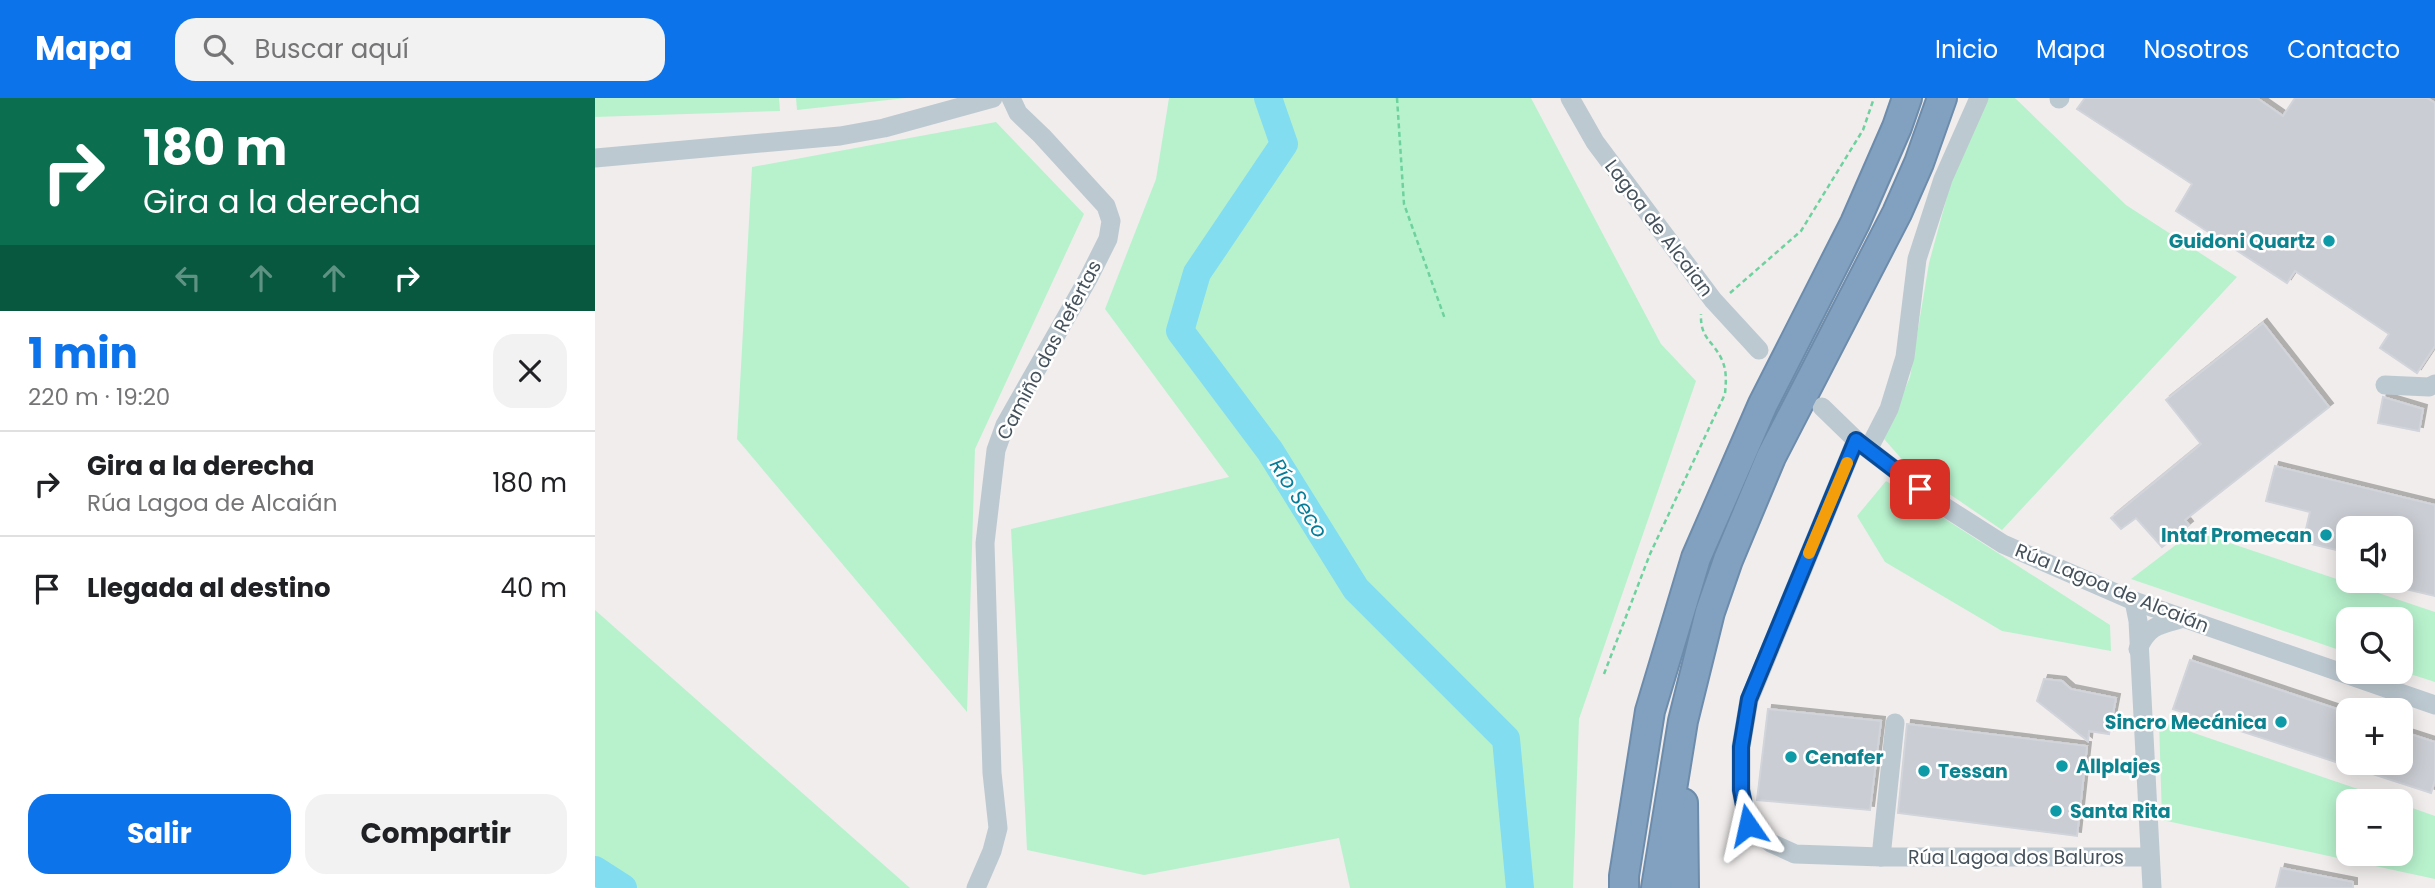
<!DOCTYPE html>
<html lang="es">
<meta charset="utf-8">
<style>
:root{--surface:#fff;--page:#f2f2f2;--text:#202124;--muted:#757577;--line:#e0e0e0;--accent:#0d73eb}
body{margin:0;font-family:Poppins,sans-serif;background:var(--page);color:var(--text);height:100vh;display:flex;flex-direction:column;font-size:26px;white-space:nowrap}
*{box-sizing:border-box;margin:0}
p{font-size:23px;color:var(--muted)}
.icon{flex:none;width:38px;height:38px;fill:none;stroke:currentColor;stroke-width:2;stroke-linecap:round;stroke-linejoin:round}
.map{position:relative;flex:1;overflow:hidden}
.side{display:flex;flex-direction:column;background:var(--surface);width:595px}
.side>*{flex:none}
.hud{background:#0b6e4f;color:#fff;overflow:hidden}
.fabs{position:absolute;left:1741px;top:418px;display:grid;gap:14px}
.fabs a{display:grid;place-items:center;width:77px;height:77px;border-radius:14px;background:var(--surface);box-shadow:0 4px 18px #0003;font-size:35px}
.pin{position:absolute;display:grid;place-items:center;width:60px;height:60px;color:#fff;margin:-30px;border-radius:14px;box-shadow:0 4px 10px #0006}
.me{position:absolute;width:77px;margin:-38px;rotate:349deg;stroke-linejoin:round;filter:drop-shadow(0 0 5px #0008)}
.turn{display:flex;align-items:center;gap:24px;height:147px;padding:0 28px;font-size:32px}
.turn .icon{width:91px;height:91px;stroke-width:2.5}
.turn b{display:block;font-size:49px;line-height:60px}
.lanes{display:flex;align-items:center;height:66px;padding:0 28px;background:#0003;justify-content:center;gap:35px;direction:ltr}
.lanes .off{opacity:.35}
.round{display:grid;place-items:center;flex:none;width:74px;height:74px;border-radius:21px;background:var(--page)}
.headline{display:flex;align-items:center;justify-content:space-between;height:119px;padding:0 28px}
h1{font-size:42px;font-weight:700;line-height:52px;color:var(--accent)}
.primary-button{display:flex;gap:14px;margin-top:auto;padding:14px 28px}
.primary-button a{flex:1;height:80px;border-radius:21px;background:var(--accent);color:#fff;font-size:28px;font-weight:700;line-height:80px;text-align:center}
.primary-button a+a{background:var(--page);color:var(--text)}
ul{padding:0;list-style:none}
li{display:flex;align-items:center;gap:21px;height:105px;padding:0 28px;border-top:2px solid var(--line)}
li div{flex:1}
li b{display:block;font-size:26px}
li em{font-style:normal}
header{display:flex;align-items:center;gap:42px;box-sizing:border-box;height:98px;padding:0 35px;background:var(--accent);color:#fff}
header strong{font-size:33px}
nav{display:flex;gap:38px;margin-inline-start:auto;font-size:24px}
.search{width:490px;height:63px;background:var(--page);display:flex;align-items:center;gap:18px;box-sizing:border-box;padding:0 24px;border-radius:21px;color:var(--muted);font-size:26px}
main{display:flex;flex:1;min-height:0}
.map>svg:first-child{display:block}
.green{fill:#b8f2cd}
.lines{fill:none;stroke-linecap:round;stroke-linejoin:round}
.river{stroke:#82ddf1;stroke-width:28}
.building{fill:#cacdd3;stroke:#d1d4da;stroke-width:2;filter:url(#shadow)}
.highway-casing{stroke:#6d8cac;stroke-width:32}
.path{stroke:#6ed29e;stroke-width:2.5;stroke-dasharray:5 3.5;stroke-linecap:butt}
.minor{stroke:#bdc9d1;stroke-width:19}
.highway{stroke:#82a1c0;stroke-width:28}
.route-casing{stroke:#084b99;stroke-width:18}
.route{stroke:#0d73eb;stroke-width:12}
.slow{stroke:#f59e0b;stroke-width:12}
.culture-dot{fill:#0f9aa8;stroke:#fff;stroke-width:2.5}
.labels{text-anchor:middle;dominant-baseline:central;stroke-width:5;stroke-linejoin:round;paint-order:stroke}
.street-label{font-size:19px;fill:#45525c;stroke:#fff}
.culture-label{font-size:19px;font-weight:bold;fill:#0d838f;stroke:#fff;text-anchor:start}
.water-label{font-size:21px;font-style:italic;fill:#057d99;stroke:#fff}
</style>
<header>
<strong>Mapa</strong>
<div class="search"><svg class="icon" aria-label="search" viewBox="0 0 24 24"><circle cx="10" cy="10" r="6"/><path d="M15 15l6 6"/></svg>Buscar aquí</div>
<nav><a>Inicio</a><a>Mapa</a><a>Nosotros</a><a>Contacto</a></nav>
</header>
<main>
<section class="side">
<div class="hud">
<div class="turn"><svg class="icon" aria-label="right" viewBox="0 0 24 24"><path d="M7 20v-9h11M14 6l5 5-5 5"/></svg><div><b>180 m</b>Gira a la derecha</div></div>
<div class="lanes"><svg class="icon off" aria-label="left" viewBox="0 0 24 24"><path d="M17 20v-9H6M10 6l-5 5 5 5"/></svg><svg class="icon off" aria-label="ahead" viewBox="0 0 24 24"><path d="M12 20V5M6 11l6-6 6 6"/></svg><svg class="icon off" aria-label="ahead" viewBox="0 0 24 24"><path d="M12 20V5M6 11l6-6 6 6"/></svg><svg class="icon" aria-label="right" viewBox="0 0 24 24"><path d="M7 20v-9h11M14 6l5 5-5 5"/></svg></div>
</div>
<div class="headline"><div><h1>1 min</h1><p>220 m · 19:20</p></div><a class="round"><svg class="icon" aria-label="close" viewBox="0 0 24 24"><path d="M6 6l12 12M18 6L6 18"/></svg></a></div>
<ul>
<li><svg class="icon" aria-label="right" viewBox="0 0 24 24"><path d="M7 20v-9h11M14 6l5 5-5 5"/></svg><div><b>Gira a la derecha</b><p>Rúa Lagoa de Alcaián</p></div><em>180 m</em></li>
<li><svg class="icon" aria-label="arrive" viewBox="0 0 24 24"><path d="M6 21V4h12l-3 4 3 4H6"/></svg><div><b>Llegada al destino</b></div><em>40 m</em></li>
</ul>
<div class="primary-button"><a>Salir</a><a>Compartir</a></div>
</section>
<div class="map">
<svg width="1840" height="790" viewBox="0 0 1840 790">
<defs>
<filter id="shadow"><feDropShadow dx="4" dy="-4" stdDeviation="0" flood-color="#0004"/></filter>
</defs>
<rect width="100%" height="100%" fill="#f1eded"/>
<!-- green -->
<g class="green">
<polygon points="0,0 184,0 185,13 0,19"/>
<polygon points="201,0 311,0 202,12"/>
<polygon points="574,0 936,0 1066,246 1101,283 984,621 978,790 755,790 744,740 549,777 432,752 416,431 634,379 510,211 561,81"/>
<polygon points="1392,0 1420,0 1531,107 1642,179 1407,432 1312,367 1289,341 1315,279 1334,165 1356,84"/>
<polygon points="401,24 489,116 380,351 372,614 142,341 157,69"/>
<polygon points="1291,383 1515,527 1516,553 1407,533 1290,464 1262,418"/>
<polygon points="1599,433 1840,514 1840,584 1806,573 1806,522 1754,522 1753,555 1536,481"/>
<polygon points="0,512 315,790 0,790"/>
<polygon points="1564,623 1798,703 1754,704 1754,756 1806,756 1806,706 1840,718 1840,781 1567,722"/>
</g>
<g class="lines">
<!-- river -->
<g class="river">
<polyline points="673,0 689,46 602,175 585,233 675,353 761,491 911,641 925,790"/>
<polyline points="0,772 28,790"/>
</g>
</g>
<!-- building -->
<g class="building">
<polygon points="1490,0 1662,0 1688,18 1700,0 1832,0 1840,5 1840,248 1822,275 1785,250 1794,236 1700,173 1692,185 1581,113 1597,86 1482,11"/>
<polygon points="1668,225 1734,309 1590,422 1594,427 1567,449 1541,420 1526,431 1516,420 1606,346 1571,302"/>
<polygon points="1788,299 1828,311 1824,333 1783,325"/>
<polygon points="1680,368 1840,407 1840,498 1806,490 1806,430 1754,430 1754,455 1708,444 1715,414 1671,403"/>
<polygon points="1595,562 1754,615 1754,665 1806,665 1806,633 1840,644 1840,682 1836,695 1578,611"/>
<polygon points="1449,581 1467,583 1476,591 1521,600 1514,636 1494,633 1493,643 1442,603"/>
<polygon points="1173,611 1286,623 1275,712 1162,702"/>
<polygon points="1312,626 1492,648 1482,738 1303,715"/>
<polygon points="1686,770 1758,784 1758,790 1681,790"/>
</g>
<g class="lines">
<defs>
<g id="highway">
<polyline points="1088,705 1089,790"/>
<polyline points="1029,790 1029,778 1055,613 1101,460 1168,306 1260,125 1302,29 1312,0"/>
<polyline points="1061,790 1088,623 1115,514 1133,462 1176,359 1302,115 1324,65 1347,0"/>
</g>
</defs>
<!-- highway casing -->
<use href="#highway" class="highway-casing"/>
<!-- path -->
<g class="path">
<polyline points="802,0 809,106 850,221"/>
<polyline points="1135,195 1206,133 1268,32 1279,0"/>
<path d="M1009 576 1055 456 1130 296C1131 284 1132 273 1127 262 1118 242 1105 241 1106 216"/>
</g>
<!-- minor -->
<g class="minor">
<polyline points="975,0 1000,44 1118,202 1164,252"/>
<polyline points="1464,1 1465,0"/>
<polyline points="0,60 245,38 289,30 398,0"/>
<polyline points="1790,287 1834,289 1840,286"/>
<polyline points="1227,309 1261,342 1342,404 1408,446 1539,503 1840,607"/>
<polyline points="1261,342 1154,602 1146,649 1146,692 1153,727 1176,745 1200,756 1286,759 1555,759"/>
<polyline points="1274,350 1294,311 1310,259 1322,161 1348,81 1384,0"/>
<polyline points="1539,503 1543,523 1557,790"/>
<path d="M1543 551C1554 526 1565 527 1589 520"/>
<polyline points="1286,759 1300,625"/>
<polyline points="381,790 397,753 403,730 397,675 390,445 401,352 410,327 494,179 513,141 516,123 511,108 447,38 423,15 416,0"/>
</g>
<!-- highway -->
<use href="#highway" class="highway"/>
</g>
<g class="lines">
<defs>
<polyline id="route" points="1153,727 1146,692 1146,649 1154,601 1261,342 1325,391"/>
</defs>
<!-- route casing -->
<use href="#route" class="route-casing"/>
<!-- route -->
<use href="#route" class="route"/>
<!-- slow -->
<polyline class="slow" points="1214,455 1252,365"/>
</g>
<!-- markers -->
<g class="culture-dot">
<circle cx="1734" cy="143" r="7"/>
<circle cx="1731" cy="437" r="7"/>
<circle cx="1686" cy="624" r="7"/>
<circle cx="1196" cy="659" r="7"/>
<circle cx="1467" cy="668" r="7"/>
<circle cx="1329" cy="673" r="7"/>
<circle cx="1461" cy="713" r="7"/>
</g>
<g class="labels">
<!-- street labels -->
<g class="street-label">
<text transform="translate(1064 130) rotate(53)">Lagoa de Alcaian</text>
<text transform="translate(454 252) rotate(-62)">Camiño das Refertas</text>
<text transform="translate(1517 490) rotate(22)">Rúa Lagoa de Alcaián</text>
<text x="1421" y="759">Rúa Lagoa dos Baluros</text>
</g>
<!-- culture labels -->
<g class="culture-label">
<text x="1720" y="143" text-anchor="end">Guidoni Quartz</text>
<text x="1717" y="437" text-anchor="end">Intaf Promecan</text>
<text x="1672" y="624" text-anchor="end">Sincro Mecánica</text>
<text x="1210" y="659">Cenafer</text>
<text x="1481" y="668">Allplajes</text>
<text x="1343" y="673">Tessan</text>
<text x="1475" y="713">Santa Rita</text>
</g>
<!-- water labels -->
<g class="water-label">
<text transform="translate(704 400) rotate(58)">Río Seco</text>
</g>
</g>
</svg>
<div class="fabs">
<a><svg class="icon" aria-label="sound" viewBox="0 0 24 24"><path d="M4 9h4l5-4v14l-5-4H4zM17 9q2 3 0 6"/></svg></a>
<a><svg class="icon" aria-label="search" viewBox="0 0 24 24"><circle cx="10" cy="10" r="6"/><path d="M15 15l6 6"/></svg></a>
<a>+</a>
<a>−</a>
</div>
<div class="pin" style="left:1325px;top:391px;background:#d93025"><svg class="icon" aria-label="arrive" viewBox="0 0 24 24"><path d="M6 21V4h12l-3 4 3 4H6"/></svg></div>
<svg class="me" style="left:1153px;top:727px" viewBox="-20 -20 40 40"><path d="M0-17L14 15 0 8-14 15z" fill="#0d73eb" stroke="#fff" stroke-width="4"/></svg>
</div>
</main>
